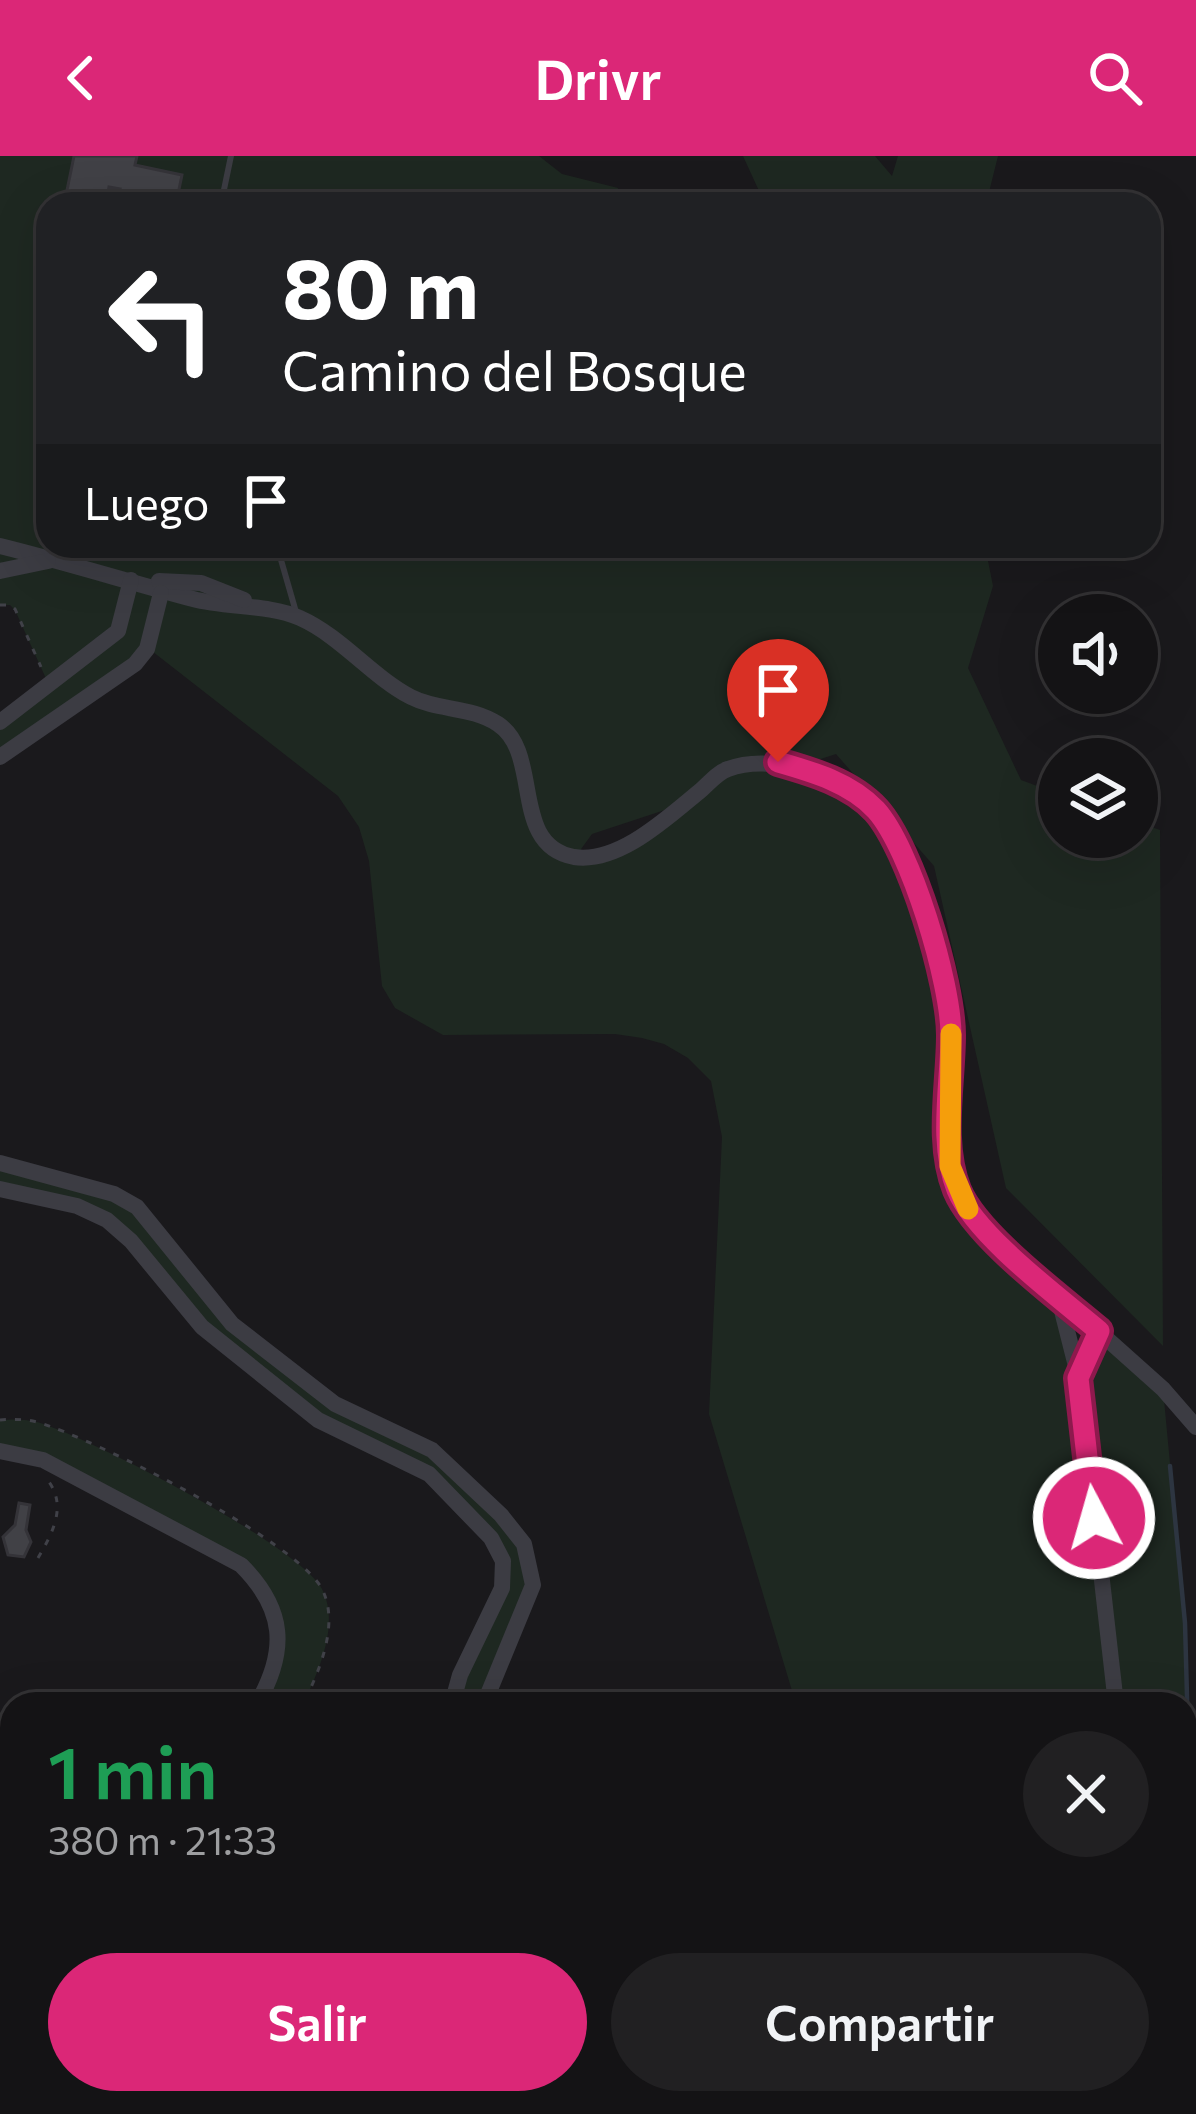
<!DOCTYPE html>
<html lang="es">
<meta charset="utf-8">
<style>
:root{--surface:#141315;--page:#212022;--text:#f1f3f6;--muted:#9d9ea0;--line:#333234;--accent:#db2777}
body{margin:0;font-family:Commissioner,sans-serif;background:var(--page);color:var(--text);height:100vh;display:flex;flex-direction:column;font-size:45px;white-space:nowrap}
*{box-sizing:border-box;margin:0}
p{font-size:39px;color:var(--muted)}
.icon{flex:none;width:66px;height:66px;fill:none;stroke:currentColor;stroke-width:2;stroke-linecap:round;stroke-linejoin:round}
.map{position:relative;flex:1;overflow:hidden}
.panel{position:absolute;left:0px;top:1536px;width:1197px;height:423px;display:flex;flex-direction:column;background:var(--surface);border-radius:36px 36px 0 0;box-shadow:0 12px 48px #0002,0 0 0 3px var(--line)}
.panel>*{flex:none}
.top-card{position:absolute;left:36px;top:36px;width:1125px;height:366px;border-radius:36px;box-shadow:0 12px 48px #0002,0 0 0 3px var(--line);background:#202124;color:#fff;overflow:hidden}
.tools{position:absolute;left:1038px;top:438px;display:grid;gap:24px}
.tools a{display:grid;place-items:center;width:120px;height:120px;border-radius:50%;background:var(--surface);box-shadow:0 12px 48px #0002,0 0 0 3px var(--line);font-size:60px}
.pin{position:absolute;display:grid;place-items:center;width:102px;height:102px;color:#fff;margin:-123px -51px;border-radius:50% 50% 50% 0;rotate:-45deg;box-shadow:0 0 12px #0007}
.pin .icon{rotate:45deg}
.me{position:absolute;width:132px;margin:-66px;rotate:354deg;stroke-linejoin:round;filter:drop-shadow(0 0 9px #0008)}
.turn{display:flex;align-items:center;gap:42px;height:252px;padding:0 48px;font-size:54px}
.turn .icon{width:156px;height:156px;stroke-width:2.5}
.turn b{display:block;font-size:84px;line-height:102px}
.then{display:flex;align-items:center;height:114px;padding:0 48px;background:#0003;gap:24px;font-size:45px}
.round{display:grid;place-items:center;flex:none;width:126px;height:126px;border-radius:63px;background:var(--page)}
.headline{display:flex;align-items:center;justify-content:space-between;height:204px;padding:0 48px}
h1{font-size:72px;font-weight:600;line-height:90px;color:#1e9e55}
.button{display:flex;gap:24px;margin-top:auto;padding:24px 48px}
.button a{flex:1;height:138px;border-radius:72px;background:var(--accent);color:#fff;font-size:48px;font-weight:600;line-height:138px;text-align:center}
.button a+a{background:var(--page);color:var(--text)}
header{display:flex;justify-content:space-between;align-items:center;height:156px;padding:0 48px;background:var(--accent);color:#fff;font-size:54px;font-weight:600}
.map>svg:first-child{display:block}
.green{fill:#1e2821;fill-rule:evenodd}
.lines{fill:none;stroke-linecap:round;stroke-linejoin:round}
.stream{stroke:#2d3541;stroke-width:4.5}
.building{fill:#414146;stroke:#343338;stroke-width:3}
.path{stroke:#404148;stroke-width:3;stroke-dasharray:6 9;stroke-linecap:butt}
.service{stroke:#3c3c43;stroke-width:6}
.minor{stroke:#3c3c43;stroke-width:12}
.tertiary{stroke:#3c3c43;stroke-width:16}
.route-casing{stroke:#8e194d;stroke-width:30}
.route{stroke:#db2777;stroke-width:21}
.slow{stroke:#f59e0b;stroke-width:21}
</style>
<header><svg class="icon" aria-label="back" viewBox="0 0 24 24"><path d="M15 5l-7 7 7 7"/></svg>Drivr<svg class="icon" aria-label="search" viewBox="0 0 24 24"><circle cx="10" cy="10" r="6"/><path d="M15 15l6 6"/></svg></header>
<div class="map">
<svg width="1196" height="1958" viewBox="0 0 1196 1958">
<rect width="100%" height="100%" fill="#1a191c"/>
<!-- green -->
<g class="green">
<path d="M0 0H539L562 18 618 32 616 48H48V390H985L993 430 968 512 1021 624 1059 638V681H1137V666L1160 674 1163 1190 1006 1032 934 710 836 598 796 611 876 655 903 704 947 831 957 1035 1059 1142 1078 1220 1099 1175 1163 1233 1185 1467 1189 1614 1185 1631V1548H796L709 1258 722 981 711 925 688 902 664 888 642 882 615 878 443 879 395 852 382 830 369 705 359 671 338 640 148 492 0 600V567L117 473 48 527 15 454 10 449H0ZM680 649 608 698 576 700 592 678Z"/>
<polygon points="743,0 875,0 892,20 898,0 998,0 986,48 765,48"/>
<polygon points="0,1009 137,1051 197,1128 315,1235 451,1309 532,1409 484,1548 452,1548 501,1432 503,1405 449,1338 347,1276 202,1171 107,1064 0,1033"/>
<path d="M0 1264C12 1263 25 1263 37 1266 89 1281 300 1390 322 1433 340 1468 319 1515 303 1548H257L277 1503 261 1428 44 1304 0 1295Z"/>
<polygon points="187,1947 386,1947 386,1958 189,1958"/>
<polygon points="714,1947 926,1947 914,1958 719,1958"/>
</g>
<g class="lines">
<!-- stream -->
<g class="stream">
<polyline points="1170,1310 1185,1467 1189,1614 1185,1631"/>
<polyline points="914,1958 926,1947"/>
</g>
</g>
<!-- building -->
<g class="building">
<polygon points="74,0 137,0 135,9 182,19 176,48 116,48 120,33 109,31 106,47 66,39"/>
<polygon points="19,1347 30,1349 26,1374 31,1386 24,1401 8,1399 3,1381 15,1369"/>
</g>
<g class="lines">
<!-- path -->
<g class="path">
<polyline points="0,449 10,449 15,453 41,511"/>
<path d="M0 1264C12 1263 25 1263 37 1266 93 1282 297 1385 322 1433 340 1468 319 1516 303 1548"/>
<path d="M38 1402C52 1378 67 1351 49 1326"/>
</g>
<!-- service -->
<g class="service">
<polyline points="221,48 231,0"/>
<polyline points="277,390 296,456"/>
</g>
<!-- minor -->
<g class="minor">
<polyline points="1098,1947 1102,1958"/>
<polyline points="125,1958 138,1947"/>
<polyline points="386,1958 386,1947"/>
</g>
<!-- tertiary -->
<g class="tertiary">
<path d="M0 390C65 406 129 426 193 443 227 452 268 448 300 462 342 481 371 520 411 541 438 555 471 550 498 568 543 598 509 689 574 701 619 708 668 661 700 635 708 628 718 616 728 613 754 603 784 608 808 615 831 622 862 637 877 657 912 700 947 814 951 870 956 945 933 993 974 1064L1163 1233 1196 1271"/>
<polyline points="0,415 48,405"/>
<polyline points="159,425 201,427 244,444"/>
<polyline points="0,566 118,475 131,424"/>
<polyline points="0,601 135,508 147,493 161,437"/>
<polyline points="0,1007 114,1038 137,1051 232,1168 335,1248 432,1294 501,1359 524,1388 533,1429 484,1548"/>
<polyline points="0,1033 77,1050 107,1064 131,1085 202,1171 318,1264 429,1318 491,1382 503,1405 502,1432 460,1519 452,1548"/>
<polyline points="1059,1143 1079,1222 1116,1548"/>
<polyline points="1079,1221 1099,1175"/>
<path d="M0 1295 43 1304 241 1409C285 1453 288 1494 257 1548"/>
<polyline points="187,1947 189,1958"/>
<polyline points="552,1947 558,1958"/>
<polyline points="583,1947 589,1958"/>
<polyline points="1153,1958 1155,1947"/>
</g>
</g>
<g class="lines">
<defs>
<path id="route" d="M778 606C813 616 851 627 876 654 911 693 951 827 951 879 951 928 938 986 957 1034 976 1080 1059 1141 1099 1175L1078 1222 1094 1362"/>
</defs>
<!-- route casing -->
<use href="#route" class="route-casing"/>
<!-- route -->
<use href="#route" class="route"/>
<!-- slow -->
<polyline class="slow" points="951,878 950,1010 968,1053"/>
</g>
</svg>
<div class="tools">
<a><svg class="icon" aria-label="sound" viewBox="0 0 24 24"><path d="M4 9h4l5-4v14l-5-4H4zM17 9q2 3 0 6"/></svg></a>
<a><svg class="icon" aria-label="layers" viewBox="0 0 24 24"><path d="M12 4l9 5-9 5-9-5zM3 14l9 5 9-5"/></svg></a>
</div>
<div class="pin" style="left:778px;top:606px;background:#d93025"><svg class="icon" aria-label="arrive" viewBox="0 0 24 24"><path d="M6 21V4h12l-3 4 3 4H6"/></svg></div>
<svg class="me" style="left:1094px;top:1362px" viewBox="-20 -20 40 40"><circle r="17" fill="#db2777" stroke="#fff" stroke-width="3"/><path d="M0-11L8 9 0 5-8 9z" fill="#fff"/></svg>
<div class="top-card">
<div class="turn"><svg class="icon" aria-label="left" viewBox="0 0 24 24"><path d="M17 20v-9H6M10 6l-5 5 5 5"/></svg><div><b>80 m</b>Camino del Bosque</div></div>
<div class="then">Luego<svg class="icon" aria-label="arrive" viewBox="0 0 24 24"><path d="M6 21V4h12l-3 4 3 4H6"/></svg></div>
</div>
<section class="panel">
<div class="headline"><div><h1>1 min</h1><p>380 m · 21:33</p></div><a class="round"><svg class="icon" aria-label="close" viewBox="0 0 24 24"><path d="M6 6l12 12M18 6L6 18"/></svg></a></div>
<div class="button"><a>Salir</a><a>Compartir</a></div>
</section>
</div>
